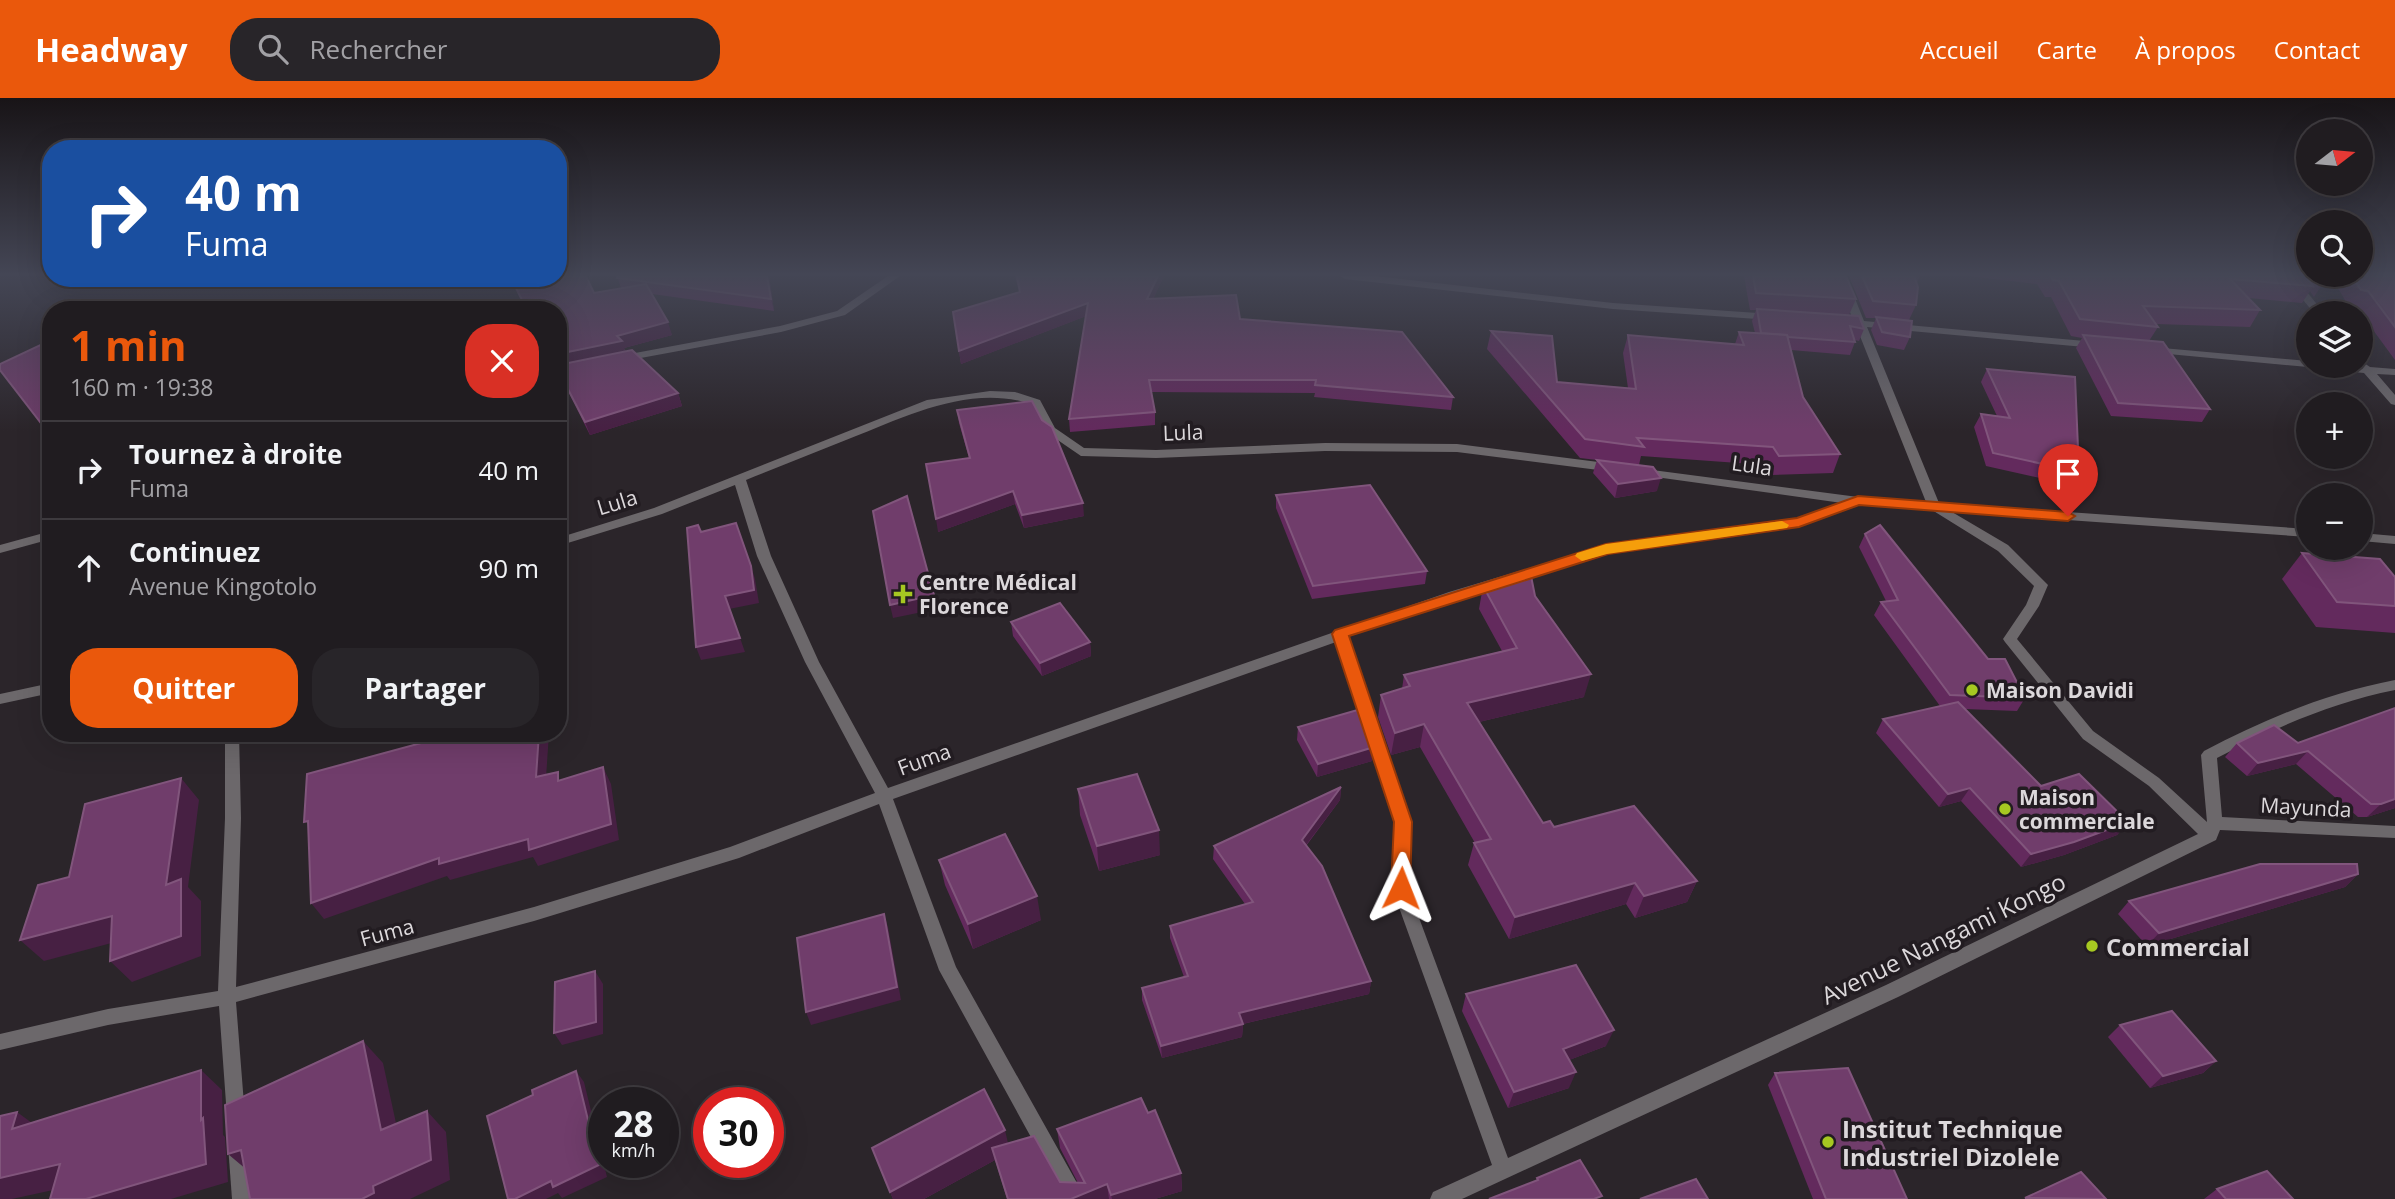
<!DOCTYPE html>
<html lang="fr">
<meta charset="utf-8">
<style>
:root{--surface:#201c20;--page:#282529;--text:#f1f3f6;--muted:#a2a1a5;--line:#3d3a3e;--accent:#ea580c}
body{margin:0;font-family:"Open Sans",sans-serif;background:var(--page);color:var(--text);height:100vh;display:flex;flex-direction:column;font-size:26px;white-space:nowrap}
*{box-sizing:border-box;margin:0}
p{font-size:23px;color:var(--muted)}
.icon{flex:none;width:38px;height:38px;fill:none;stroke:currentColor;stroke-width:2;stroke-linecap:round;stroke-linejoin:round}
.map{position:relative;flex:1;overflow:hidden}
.panel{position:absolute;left:42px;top:203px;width:525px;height:441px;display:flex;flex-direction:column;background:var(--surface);border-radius:28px;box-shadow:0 7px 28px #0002,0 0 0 2px var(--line)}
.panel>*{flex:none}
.guide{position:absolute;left:42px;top:42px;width:525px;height:147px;border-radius:28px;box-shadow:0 7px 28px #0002,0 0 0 2px var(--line);background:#1a4fa0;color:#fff;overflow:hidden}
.needle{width:46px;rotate:74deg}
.controls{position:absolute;left:2296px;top:21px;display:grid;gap:14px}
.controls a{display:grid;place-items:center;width:77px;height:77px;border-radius:50%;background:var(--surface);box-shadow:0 7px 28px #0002,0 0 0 2px var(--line);font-size:35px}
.speed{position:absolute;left:588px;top:989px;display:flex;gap:14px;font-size:35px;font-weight:700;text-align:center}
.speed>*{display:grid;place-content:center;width:91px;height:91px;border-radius:50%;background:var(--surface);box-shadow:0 7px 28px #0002,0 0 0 2px var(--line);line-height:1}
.speed small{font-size:18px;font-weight:400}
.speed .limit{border:10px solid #d22;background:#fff;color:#111}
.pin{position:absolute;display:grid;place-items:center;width:60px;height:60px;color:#fff;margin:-72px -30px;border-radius:50% 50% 50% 0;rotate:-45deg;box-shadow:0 0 7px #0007}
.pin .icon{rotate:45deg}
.me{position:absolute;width:77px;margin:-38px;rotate:2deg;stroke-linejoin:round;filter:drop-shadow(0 0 5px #0008)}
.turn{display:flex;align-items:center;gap:24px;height:147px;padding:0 28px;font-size:32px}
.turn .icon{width:91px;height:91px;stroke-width:2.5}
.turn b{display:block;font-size:49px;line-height:60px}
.round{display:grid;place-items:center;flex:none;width:74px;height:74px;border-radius:28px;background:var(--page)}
.headline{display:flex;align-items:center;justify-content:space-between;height:119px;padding:0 28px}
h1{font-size:42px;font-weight:700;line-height:52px;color:var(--accent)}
.action{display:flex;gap:14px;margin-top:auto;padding:14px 28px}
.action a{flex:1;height:80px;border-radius:28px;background:var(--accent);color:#fff;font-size:28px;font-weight:700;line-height:80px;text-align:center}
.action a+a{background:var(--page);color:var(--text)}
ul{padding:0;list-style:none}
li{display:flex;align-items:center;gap:21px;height:98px;padding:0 28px;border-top:2px solid var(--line)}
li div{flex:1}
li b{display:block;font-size:26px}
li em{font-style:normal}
header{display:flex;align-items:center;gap:42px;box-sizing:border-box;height:98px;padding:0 35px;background:var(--accent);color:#fff}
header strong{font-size:33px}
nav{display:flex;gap:38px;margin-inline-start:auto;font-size:24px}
.search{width:490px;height:63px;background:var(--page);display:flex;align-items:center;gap:18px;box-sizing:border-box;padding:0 24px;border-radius:28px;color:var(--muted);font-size:26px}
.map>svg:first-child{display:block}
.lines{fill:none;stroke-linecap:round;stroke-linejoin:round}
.minor{fill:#6c686b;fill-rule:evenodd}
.wall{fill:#632a5d}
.shaded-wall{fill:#472043}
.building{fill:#703d6b;stroke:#81557c;stroke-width:2}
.route{fill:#ea580c;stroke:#983908;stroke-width:2}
.slow{fill:#f59e0b}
.poi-dot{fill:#a6c821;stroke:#221c21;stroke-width:2.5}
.labels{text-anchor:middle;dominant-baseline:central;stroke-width:7;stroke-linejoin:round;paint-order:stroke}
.street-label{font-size:21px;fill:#dcd8db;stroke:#221c21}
.poi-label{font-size:21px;font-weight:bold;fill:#dcd8db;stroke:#221c21;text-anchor:start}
.near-street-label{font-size:24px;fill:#dcd8db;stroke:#221c21}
.near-poi-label{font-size:24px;font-weight:bold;fill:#dcd8db;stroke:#221c21;text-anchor:start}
</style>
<header>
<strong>Headway</strong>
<div class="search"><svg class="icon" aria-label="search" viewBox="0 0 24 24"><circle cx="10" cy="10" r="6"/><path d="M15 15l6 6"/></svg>Rechercher</div>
<nav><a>Accueil</a><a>Carte</a><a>À propos</a><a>Contact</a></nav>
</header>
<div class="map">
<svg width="2395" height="1101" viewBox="0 0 2395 1101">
<rect width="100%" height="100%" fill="#2b252a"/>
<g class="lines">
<!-- minor -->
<g class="minor">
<polygon points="888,178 900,178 845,217 781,234 619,264 614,261 619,258 780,228 837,213"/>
<polygon points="1340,178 1375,178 1613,205 1772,216 1777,219 1772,222 1613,211 1345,181"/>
<path d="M1836 178H1846L1864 223 2096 244 2101 247 2096 250 1867 229 1939 405 2308 431V439L1952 414 2008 447 2048 487 2039 508 2017 541 2093 633 2159 680 2207 724 2201 657 2204 653C2265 621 2327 595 2395 582V592C2331 605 2274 630 2217 660L2222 719 2395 728V740L2220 732 2216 742 1898 899 1462 1101H1430L1433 1094 1492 1067 1392 790 1395 724 1336 544 893 701 956 869 1086 1101H1065L939 872 879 706 739 760 534 823 236 904 245 1019 243 1025 236 1028 229 1025 227 1019 219 908 108 927 0 952V936L108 911 218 893 225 720V635H239L241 720 236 889 534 809 730 749 875 695 805 564 757 458 735 387 662 416 558 448V440L654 410 927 302 990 293 1015 294 1040 302 1055 330 1084 350 1156 352 1325 345 1457 346 1614 366 1620 370 1614 374 1457 354 1325 353 1156 360 1081 358 1046 334 1031 306C970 286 907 318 851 340 816 354 781 368 746 382L771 458 819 564 888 690 1449 494 1607 447 1797 421 1842 405 1641 377 1637 376 1635 373 1637 370 1858 399 1926 404 1856 228 1844 227 1839 224 1844 221 1853 222ZM1859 407 1932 412 1998 453 2034 488 2026 507 2003 541 2005 544 2083 641 2149 688 2198 736 1886 887 1508 1060 1408 790 1411 724 1348 539 1459 500 1608 455 1799 429Z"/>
<polygon points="2283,178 2294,178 2324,215 2314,215"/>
<polygon points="2151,249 2308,263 2308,268 2312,268 2308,269 2147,254 2147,250"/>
<polygon points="2364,265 2370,269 2395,271 2395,277 2377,276 2395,297 2395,307 2391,306 2364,275 2324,271 2318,268 2361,268"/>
<polygon points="51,433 51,441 0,455 0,447"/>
<polygon points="2361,435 2395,438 2395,446 2361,443"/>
<polygon points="51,585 51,595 0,606 0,596"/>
<polygon points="238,1038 245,1040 248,1047 252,1101 232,1101 228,1047 231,1040"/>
</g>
</g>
<!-- wall -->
<g class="wall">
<polygon points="617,178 769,178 774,213 652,196 672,237 624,250 626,254 678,295 682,308 590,337 558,273 558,212 526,212 510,180 558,180 594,195 621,190"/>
<polygon points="1015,178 1164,178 1153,201 1240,221 1453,299 1451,312 1314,299 1315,295 1151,294 1155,314 1155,327 1070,334 1069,321 1086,218 961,266 953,214 1019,194"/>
<polygon points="1744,178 1846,178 1856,201 1849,217 1864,231 1859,243 1855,242 1855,244 1850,257 1791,252 1803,299 1840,356 1833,375 1772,377 1766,367 1641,358 1639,367 1657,393 1615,400 1593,375 1597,362 1580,360 1487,251 1491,233 1557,284 1628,290 1623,255 1628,237 1735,246 1739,234 1755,235 1752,223 1756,212 1750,212"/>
<polygon points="1849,178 1920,178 1917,185 1916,207 1909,222 1910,239 1904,252 1877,247 1871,232 1876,220 1866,220"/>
<polygon points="1969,178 2326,178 2325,182 2314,199 2310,193 2302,205 2249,200 2260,212 2250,229 2156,226 2158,229 2149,243 2210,311 2202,324 2111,318 2076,250 2082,240 2071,238 2051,199 2045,199 2037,186"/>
<polygon points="2331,178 2395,178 2395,262 2357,210 2349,209"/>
<polygon points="1987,271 2079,374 2071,387 1986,368 1974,329 1981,316 1997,318 1981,284"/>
<polygon points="957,312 1084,418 1024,430 1015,406 938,434 969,360 959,325"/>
<polygon points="1276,397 1427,473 1425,486 1312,501 1276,410"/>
<polygon points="1865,436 1988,561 2025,600 2017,613 1965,611 2041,688 2128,724 2117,737 2064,757 2021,769 1961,703 1939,709 1876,635 1883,621 1940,608 1874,517 1881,504 1886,503 1859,449"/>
<polygon points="2302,455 2395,479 2395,535 2316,529 2282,481"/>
<polygon points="1483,488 1535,498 1584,599 1479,624 1543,725 1697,783 1687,804 1635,820 1626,806 1509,841 1468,767 1474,745 1475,745 1420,649 1391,657 1378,619 1381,597 1402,591 1404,577 1502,553 1479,511"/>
<polygon points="1011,524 1090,544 1091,558 1042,578 1013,538"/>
<polygon points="2395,610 2395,710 2367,719 2358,719 2296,666 2247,678 2225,659 2237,645 2298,645"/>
<polygon points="1298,629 1374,649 1372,663 1317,679 1297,642"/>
<polygon points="1341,689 1340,702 1306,748 1371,883 1369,896 1243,926 1242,939 1162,960 1142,902 1142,890 1184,879 1170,840 1170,828 1245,806 1213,761 1214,748"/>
<polygon points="1078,691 1160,757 1099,773 1080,717"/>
<polygon points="939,762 1041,822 973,851 945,787"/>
<polygon points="2358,776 2345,789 2147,848 2118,816 2129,803"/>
<polygon points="1466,896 1606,948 1569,962 1569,990 1508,1010 1462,913"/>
<polygon points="2120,927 2216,963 2203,975 2150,990 2108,939"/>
<polygon points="1775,975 1907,1101 1813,1101 1768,987"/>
<polygon points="1057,1031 1181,1075 1182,1093 1155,1101 1007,1101 995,1062 924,1101 893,1101 872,1050 1008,1046 1060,1084 1078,1085 1060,1050"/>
<polygon points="2217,1091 2293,1101 2204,1101"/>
</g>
<!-- shaded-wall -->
<g class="shaded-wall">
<polygon points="767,178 769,178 774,213 771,201"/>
<polygon points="1158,178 1164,178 1147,214 1147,201"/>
<polygon points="1088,205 1089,217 961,266 959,253"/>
<polygon points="668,224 672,237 624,250 627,256 558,270 558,256 617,238"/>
<polygon points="678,295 682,308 590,337 585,324"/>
<polygon points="563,380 569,393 558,398 558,382"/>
<polygon points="1661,380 1657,393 1615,400 1618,386"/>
<polygon points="1013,393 1015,406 938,434 936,421"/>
<polygon points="1083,405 1084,418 1024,430 1022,417"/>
<polygon points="751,468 755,481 759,505 729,511 725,498"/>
<polygon points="934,497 937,511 893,520 890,507"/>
<polygon points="740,540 745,554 701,562 696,549"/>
<polygon points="1090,544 1091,558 1042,578 1040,565"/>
<polygon points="1591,576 1584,599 1462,628 1467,605"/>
<polygon points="1424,626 1420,649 1391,657 1395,635"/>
<polygon points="539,635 549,635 545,695 536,679"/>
<polygon points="1374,649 1372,663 1317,679 1318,666"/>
<polygon points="2308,653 2296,666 2247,678 2258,665"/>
<polygon points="603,669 611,686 619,742 538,768 533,759 450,782 447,778 324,821 311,805"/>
<polygon points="181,680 199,702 188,789 201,803 201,858 132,884 110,863 166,787"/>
<polygon points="1341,689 1340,702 1300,755 1302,742"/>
<polygon points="1970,690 1961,703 1939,709 1948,696"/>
<polygon points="2395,701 2395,710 2367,719 2381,706"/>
<polygon points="2128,724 2117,737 2064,757 2021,769 2031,756"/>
<polygon points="1159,732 1160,757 1099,773 1097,748"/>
<polygon points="2358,776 2345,789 2147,848 2159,835"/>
<polygon points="1697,783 1687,804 1635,820 1644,798"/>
<polygon points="1635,785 1626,806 1509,841 1515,819"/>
<polygon points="1037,798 1041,822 973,851 968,826"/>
<polygon points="884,816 888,829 901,902 811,927 806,914"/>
<polygon points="112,818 134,839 44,863 20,842"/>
<polygon points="595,873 603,886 603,936 562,947 554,935"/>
<polygon points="1371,883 1369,896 1238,927 1239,915"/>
<polygon points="1243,926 1242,939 1162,960 1161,948"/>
<polygon points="1614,932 1606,948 1556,967 1563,951"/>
<polygon points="363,943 383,965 402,1053 381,1032"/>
<polygon points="2216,963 2203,975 2150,990 2163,978"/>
<polygon points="201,972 222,992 223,1037 225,1039 228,1084 171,1101 86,1101 201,1022"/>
<polygon points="576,973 584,984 607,1079 562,1100 558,1095 546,1101 515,1101"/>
<polygon points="1576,974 1569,990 1508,1010 1514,994"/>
<polygon points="427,1013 446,1034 450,1082 410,1101 362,1101"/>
<polygon points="17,1014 43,1033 12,1031"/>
<polygon points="1005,1032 1010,1054 992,1050 995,1062 924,1101 893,1101 890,1094"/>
<polygon points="241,1052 253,1077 228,1056"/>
<polygon points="60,1066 85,1085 12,1101 0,1101 0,1080"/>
<polygon points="1181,1075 1182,1093 1155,1101 1112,1101 1111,1097"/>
<polygon points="1107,1086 1109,1101 1071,1101"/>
</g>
<!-- building -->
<g class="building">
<polygon points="558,178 586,178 594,195 646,186 668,224 617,238 622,243 558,256 558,212 527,212 511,180 558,180"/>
<polygon points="617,178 767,178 771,201 617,180"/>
<polygon points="1017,178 1158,178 1147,201 1236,197 1240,221 1402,234 1453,299 1315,287 1316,282 1149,282 1155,314 1069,321 1088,205 959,253 953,214 1020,194"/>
<polygon points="1753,178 1846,178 1856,201 1756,195"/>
<polygon points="1862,178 1914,178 1918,189 1916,207 1873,203"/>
<polygon points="2051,178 2305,178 2313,188 2230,181 2260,212 2143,208 2158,229 2080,221 2059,183 2053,182"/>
<polygon points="2352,178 2395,178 2395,229 2368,193 2361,192"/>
<polygon points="1757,211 1859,218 1864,231 1850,228 1855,244 1788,239 1787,237 1761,235"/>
<polygon points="1876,219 1912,223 1910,239 1882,234"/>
<polygon points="1491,233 1552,238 1557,284 1636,291 1628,237 1744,247 1739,234 1787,237 1803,299 1840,356 1779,358 1773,349 1637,340 1644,349 1585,341"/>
<polygon points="2083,237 2163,244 2210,311 2118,305"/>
<polygon points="51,242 51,331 47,333 0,272 0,266"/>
<polygon points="632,252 678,295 585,324 558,272 558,267"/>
<polygon points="1987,271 2075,279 2079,374 1993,355 1981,316 2010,320"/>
<polygon points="1032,303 1042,322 1052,329 1083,405 1022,417 1013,393 936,421 926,366 970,360 957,312"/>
<polygon points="1597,362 1653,369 1661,380 1618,386"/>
<polygon points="558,373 563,380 558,382"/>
<polygon points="1370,387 1427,473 1313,488 1276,397"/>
<polygon points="907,398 934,497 890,507 873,413"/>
<polygon points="736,425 751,468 754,492 725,498 740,540 696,549 687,430 698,427 701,434"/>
<polygon points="1880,427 1988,561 2005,561 2025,600 1950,597 1881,504 1898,502 1865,436"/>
<polygon points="2302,455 2380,461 2395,479 2395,508 2337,504"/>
<polygon points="1531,478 1535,498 1591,576 1467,605 1543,725 1550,723 1554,729 1634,708 1697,783 1644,798 1635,785 1515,819 1474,745 1491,741 1424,626 1395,635 1381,597 1410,588 1404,577 1517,550 1483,488"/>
<polygon points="1060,505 1090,544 1040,565 1011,524"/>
<polygon points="1958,604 2041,688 2079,676 2128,724 2074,744 2031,756 1970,690 1948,696 1883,621"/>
<polygon points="2395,610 2395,701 2381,706 2371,706 2308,653 2258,665 2237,645 2274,627 2298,645"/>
<polygon points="1361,611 1374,649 1318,666 1298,629"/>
<polygon points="436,635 539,635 536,679 558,674 558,683 603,669 611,726 529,752 528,741 439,766 439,760 311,805 308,723 304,724 307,676 436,641"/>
<polygon points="1137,676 1159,732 1097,748 1078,691"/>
<polygon points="181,680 166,787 181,781 181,838 110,863 112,818 20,842 38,787 69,779 85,706"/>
<polygon points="1341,689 1302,742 1322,768 1371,883 1239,915 1243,926 1161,948 1142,890 1188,878 1170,828 1253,804 1214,748"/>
<polygon points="1005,736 1037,798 968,826 939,762"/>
<polygon points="2260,766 2357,766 2358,776 2159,835 2129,803"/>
<polygon points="884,816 897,889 806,914 797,840"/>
<polygon points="1576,867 1614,932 1563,951 1576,974 1514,994 1466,896"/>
<polygon points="595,873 596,924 554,935 555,884"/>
<polygon points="2172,913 2216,963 2163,978 2120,927"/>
<polygon points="363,943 381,1032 427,1013 431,1062 373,1088 374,1095 362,1101 250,1101 241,1052 228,1056 225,1007"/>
<polygon points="1848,970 1907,1101 1826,1101 1775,975"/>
<polygon points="201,972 201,1022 203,1020 206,1066 86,1101 50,1101 60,1066 0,1080 0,1018 17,1014 12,1031"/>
<polygon points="576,973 599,1067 553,1089 551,1083 515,1101 508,1101 487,1018 533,997 532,992"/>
<polygon points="984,991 1005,1032 890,1094 872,1050"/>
<polygon points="1141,1000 1148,1015 1155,1012 1181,1075 1111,1097 1107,1086 1071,1101 1008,1101 992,1050 1034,1038 1060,1084 1085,1085 1057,1031"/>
<polygon points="1580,1062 1602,1098 1594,1101 1489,1101 1538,1082 1537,1080"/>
<polygon points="2267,1073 2293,1101 2226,1101 2217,1091"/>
<polygon points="2081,1074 2106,1101 2025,1100"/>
<polygon points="1696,1081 1708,1101 1640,1101"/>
</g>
<!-- sky -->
<linearGradient id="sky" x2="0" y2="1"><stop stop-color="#181417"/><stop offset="0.53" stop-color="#444655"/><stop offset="1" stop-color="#444655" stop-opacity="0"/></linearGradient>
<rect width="2395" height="333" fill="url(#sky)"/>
<!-- route -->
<polygon class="route" points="1858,398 2068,414 2075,418 2068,423 1859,407 1799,429 1608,456 1349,538 1412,724 1410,790 1407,795 1394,795 1391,790 1394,724 1332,536 1335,532 1606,446 1797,420"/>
<!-- slow -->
<polygon class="slow" points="1782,423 1789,427 1787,430 1607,456 1582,463 1575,458 1577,455 1606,446"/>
<!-- markers -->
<g class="poi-dot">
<path d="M899.5 485.5h7v7h7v7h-7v7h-7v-7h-7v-7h7z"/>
<circle cx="1972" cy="592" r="7"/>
<circle cx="2005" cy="711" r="7"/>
<circle cx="2092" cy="848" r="7"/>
<circle cx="1828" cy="1044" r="7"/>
</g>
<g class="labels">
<!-- street labels -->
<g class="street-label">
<text transform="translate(1183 334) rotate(-2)">Lula</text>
<text transform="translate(1752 367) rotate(8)">Lula</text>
<text transform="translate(617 404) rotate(-17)">Lula</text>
<text transform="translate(924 661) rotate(-20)">Fuma</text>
<text transform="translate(2306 709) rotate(3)">Mayunda</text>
<text transform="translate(387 834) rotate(-15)">Fuma</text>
</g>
<!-- poi labels -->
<g class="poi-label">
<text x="919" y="484">Centre Médical<tspan x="919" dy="24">Florence</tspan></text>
<text x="1986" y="592">Maison Davidi</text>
<text x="2019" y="699">Maison<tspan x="2019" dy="24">commerciale</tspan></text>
</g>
<!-- near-street labels -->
<g class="near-street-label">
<text transform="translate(1943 840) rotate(-26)">Avenue Nangami Kongo</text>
</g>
<!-- near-poi labels -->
<g class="near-poi-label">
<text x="2106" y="848">Commercial</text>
<text x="1842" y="1030">Institut Technique<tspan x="1842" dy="28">Industriel Dizolele</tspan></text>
</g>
</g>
</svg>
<div class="controls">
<a><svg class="needle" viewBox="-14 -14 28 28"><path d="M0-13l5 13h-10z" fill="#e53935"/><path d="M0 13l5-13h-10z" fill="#a2a1a5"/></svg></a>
<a><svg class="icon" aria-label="search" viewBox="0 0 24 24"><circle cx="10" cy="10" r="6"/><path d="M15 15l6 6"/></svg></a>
<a><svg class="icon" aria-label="layers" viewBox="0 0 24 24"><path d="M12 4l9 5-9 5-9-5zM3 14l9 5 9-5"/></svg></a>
<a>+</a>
<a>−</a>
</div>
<div class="speed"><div>28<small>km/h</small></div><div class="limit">30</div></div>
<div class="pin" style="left:2068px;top:418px;background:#d93025"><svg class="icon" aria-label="arrive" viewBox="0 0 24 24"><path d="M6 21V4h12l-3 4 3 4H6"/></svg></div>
<svg class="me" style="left:1401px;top:790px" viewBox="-20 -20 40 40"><path d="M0-17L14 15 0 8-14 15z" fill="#ea580c" stroke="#fff" stroke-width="4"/></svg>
<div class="guide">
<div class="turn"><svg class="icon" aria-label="right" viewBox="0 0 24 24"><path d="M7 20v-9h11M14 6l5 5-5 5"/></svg><div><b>40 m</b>Fuma</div></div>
</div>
<section class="panel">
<div class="headline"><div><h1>1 min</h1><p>160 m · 19:38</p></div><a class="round" style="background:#d93025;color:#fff"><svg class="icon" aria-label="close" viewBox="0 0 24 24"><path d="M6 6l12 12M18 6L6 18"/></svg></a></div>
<ul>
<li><svg class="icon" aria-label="right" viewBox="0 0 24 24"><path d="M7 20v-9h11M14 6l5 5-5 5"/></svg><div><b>Tournez à droite</b><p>Fuma</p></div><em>40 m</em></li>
<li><svg class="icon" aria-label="ahead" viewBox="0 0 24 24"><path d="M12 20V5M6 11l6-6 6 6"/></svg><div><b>Continuez</b><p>Avenue Kingotolo</p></div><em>90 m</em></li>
</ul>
<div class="action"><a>Quitter</a><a>Partager</a></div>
</section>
</div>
